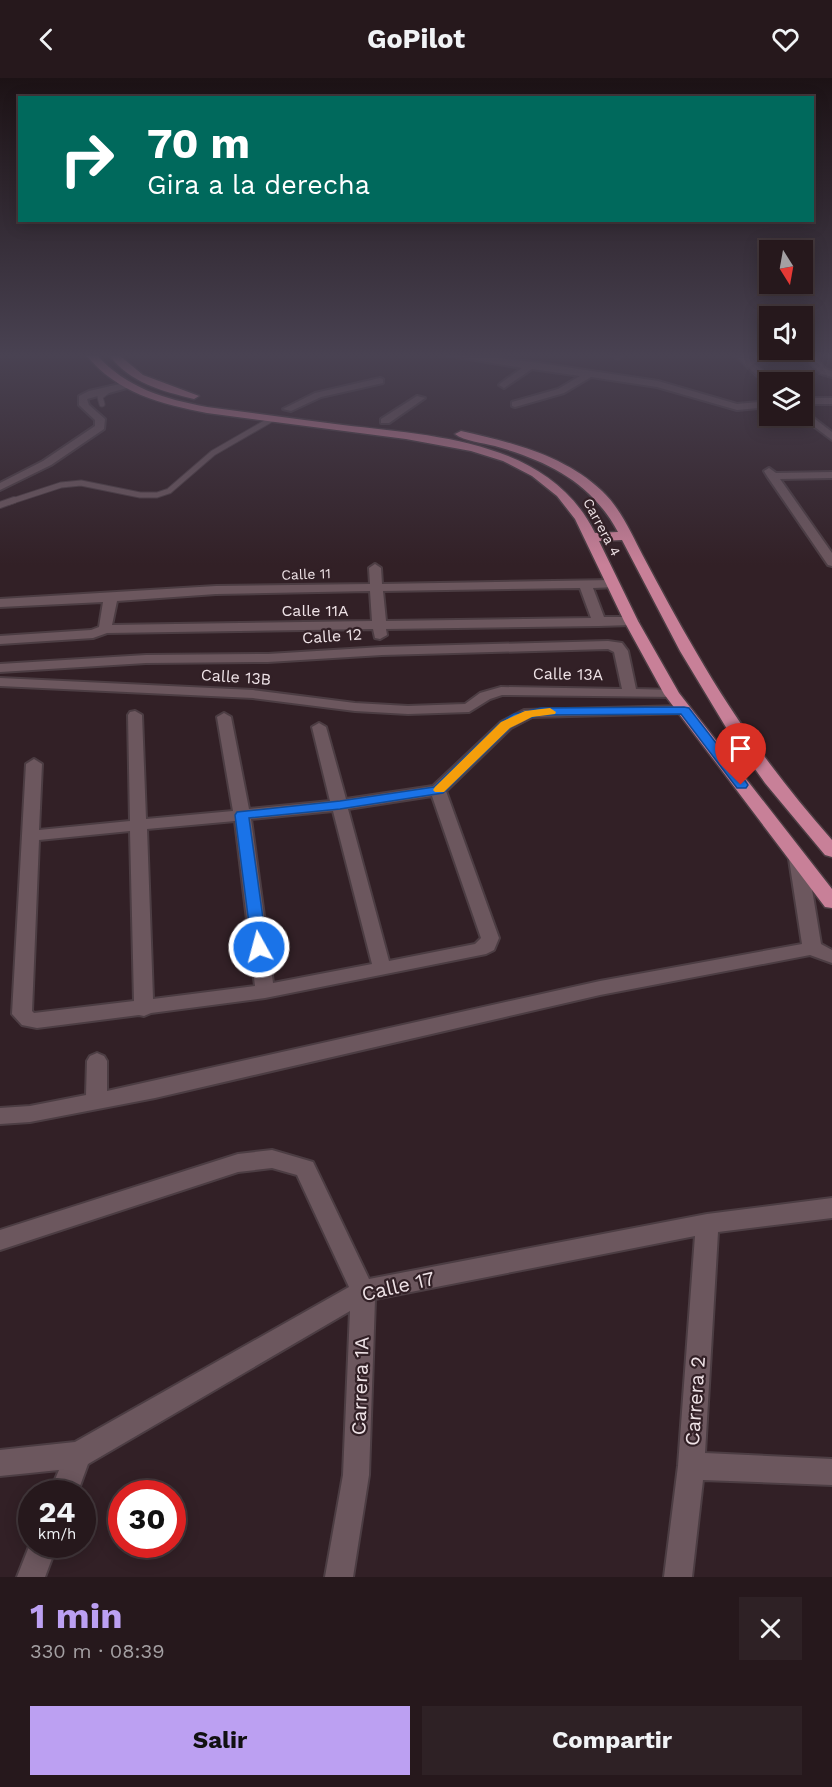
<!DOCTYPE html>
<html lang="es">
<meta charset="utf-8">
<style>
:root{--surface:#26181c;--page:#2e2125;--text:#f1f3f6;--muted:#a4a0a3;--line:#42373b;--accent:#bca0f2}
body{margin:0;font-family:"Work Sans",sans-serif;background:var(--page);color:var(--text);height:100vh;display:flex;flex-direction:column;font-size:22px;white-space:nowrap}
*{box-sizing:border-box;margin:0}
p{font-size:20px;color:var(--muted)}
.icon{flex:none;width:33px;height:33px;fill:none;stroke:currentColor;stroke-width:2;stroke-linecap:round;stroke-linejoin:round}
.map{position:relative;height:1499px;overflow:hidden}
.sheet{display:flex;flex-direction:column;background:var(--surface);flex:1}
.sheet>*{flex:none}
.banner{position:absolute;left:18px;top:18px;width:796px;height:126px;border-radius:0px;box-shadow:0 3px 15px #0003,0 0 0 2px var(--line);background:#00695c;color:#fff;overflow:hidden}
.needle{width:39px;rotate:169deg}
.buttons{position:absolute;left:759px;top:162px;display:grid;gap:12px}
.buttons a{display:grid;place-items:center;width:54px;height:54px;border-radius:0px;background:var(--surface);box-shadow:0 3px 15px #0003,0 0 0 2px var(--line);font-size:30px}
.speed{position:absolute;left:18px;top:1402px;display:flex;gap:12px;font-size:30px;font-weight:700;text-align:center}
.speed>*{display:grid;place-content:center;width:78px;height:78px;border-radius:50%;background:var(--surface);box-shadow:0 3px 15px #0003,0 0 0 2px var(--line);line-height:1}
.speed small{font-size:15px;font-weight:400}
.speed .limit{border:9px solid #d22;background:#fff;color:#111}
.pin{position:absolute;display:grid;place-items:center;width:51px;height:51px;color:#fff;margin:-62px -26px;border-radius:50% 50% 50% 0;rotate:-45deg;box-shadow:0 0 6px #0007}
.pin .icon{rotate:45deg}
.me{position:absolute;width:66px;margin:-33px;rotate:353deg;stroke-linejoin:round;filter:drop-shadow(0 0 4px #0008)}
.turn{display:flex;align-items:center;gap:21px;height:126px;padding:0 30px;font-size:27px}
.turn .icon{width:78px;height:78px;stroke-width:2.5}
.turn b{display:block;font-size:42px;line-height:51px}
.round{display:grid;place-items:center;flex:none;width:63px;height:63px;border-radius:0px;background:var(--page)}
.overview{display:flex;align-items:center;justify-content:space-between;height:102px;padding:0 30px}
h1{font-size:36px;font-weight:700;line-height:45px;color:var(--accent)}
.action{display:flex;gap:12px;margin-top:auto;padding:12px 30px}
.action a{flex:1;height:69px;border-radius:0px;background:var(--accent);color:#111;font-size:24px;font-weight:700;line-height:69px;text-align:center}
.action a+a{background:var(--page);color:var(--text)}
header{display:flex;justify-content:space-between;align-items:center;height:78px;padding:0 30px;background:var(--surface);font-size:27px;font-weight:700}
.map>svg:first-child{display:block}
.lines{fill:none;stroke-linecap:round;stroke-linejoin:round}
.lane-far1-casing{stroke:#4c3d43;stroke-width:7}
.lane-casing{stroke:#4c3d43;stroke-width:8}
.street-casing{stroke:#4c3d43;stroke-width:4}
.highway-casing{stroke:#4c3d43;stroke-width:3}
.lane-far1{stroke:#6c575e;stroke-width:5}
.lane{stroke:#6c575e;stroke-width:6}
.street{fill:#6c575e;fill-rule:evenodd}
.highway{fill:#c88098;fill-rule:evenodd}
.route{fill:#1a73e8;stroke:#114b97;stroke-width:1.5}
.slow{fill:#f59e0b}
.labels{text-anchor:middle;dominant-baseline:central;stroke-width:4.5;stroke-linejoin:round;paint-order:stroke}
.far-street-label{font-size:14px;fill:#efe3e7;stroke:#322026}
.street-label{font-size:16px;fill:#efe3e7;stroke:#322026}
.near-street-label{font-size:20px;fill:#efe3e7;stroke:#322026}
</style>
<header><svg class="icon" aria-label="back" viewBox="0 0 24 24"><path d="M15 5l-7 7 7 7"/></svg>GoPilot<svg class="icon" aria-label="heart" viewBox="0 0 24 24"><path d="M12 20l-8-8c-3-5 5-10 8-4 3-6 11-1 8 4z"/></svg></header>
<div class="map">
<svg width="832" height="1499" viewBox="0 0 832 1499">
<rect width="100%" height="100%" fill="#322026"/>
<g class="lines">
<defs>
<g id="lane-far1">
<polyline points="102,326 100,319 110,311"/>
<polyline points="9,424 61,407 81,405 140,417 157,417 169,413 213,375 272,341"/>
</g>
<polyline id="lane" points="0,427 14,422"/>
<g id="street">
<polygon points="446,277 472,277 532,284 658,303 737,326 770,323 770,329 737,332 657,309 591,299 564,315 515,329 512,328 512,324 558,311 580,298 532,291 504,310 499,307 501,305 522,290"/>
<polygon points="611,277 622,277 622,278 618,281"/>
<polygon points="735,277 745,277 774,304 767,307"/>
<polygon points="805,277 814,277 825,291 832,293 832,299 819,295"/>
<polygon points="380,300 383,301 383,305 321,319 291,333 283,331 315,315"/>
<polygon points="124,305 129,308 127,310 87,321 89,327 105,341 104,351 51,387 0,412 0,405 43,383 95,348 95,342 79,327 79,318 89,313"/>
<polygon points="417,318 425,320 389,345 381,345 381,341"/>
<rect x="802" y="320" width="30" height="6"/>
<polygon points="802,331 832,354 832,362 800,338 802,338"/>
<polygon points="769,390 776,395 832,394 832,400 780,401 832,475 832,488 828,487 767,398 764,393"/>
<path d="M375 486 381 490 382 506 613 502 619 506 617 509 593 510 604 539H631L638 543 631 547 599 548 386 551 387 557 380 561 375 560 373 551 107 555 93 560 0 566V558L91 552 99 549 103 524 0 529V521L216 508 370 506 369 490ZM580 510 591 540 386 543 383 513ZM370 513 372 543 112 547 117 523 216 516Z"/>
<polygon points="608,563 622,565 628,573 636,611 672,612 679,616 677,619 502,617 490,621 469,634 408,636 355,633 253,620 0,608 0,600 253,612 355,625 408,628 465,626 480,615 501,609 622,611 614,574 608,571 382,577 268,584 146,585 0,594 0,586 146,577 268,576 382,569"/>
<path d="M684 628 689 629 691 632 689 635 532 639 511 650 446 713 499 860 494 872 486 876 265 920 151 935 144 938 139 937 37 950 22 947 12 936 26 686 34 681 42 686 39 752 130 743 128 637 130 634 135 633 142 637 146 741 233 733 217 639 224 635 231 639 249 731 330 723 312 649 319 645 326 649 346 721 433 708 501 644 524 632ZM432 718 481 860 475 866 389 883 348 731ZM333 733 372 886 273 905 251 741ZM235 743 255 908 153 921 147 751ZM130 753 134 923 34 935 32 933 39 762Z"/>
<polygon points="798,776 804,777 807,781 821,866 832,872 832,885 810,877 600,917 155,1020 30,1044 0,1046 0,1030 30,1028 86,1017 87,983 90,978 97,975 104,978 107,983 107,1013 600,903 802,866 789,781 792,777"/>
<polygon points="272,1072 313,1084 369,1201 707,1136 832,1120 832,1140 718,1154 705,1375 832,1381 832,1407 703,1402 692,1499 664,1499 678,1388 695,1158 375,1221 369,1397 353,1499 325,1499 343,1397 350,1233 88,1386 77,1416 49,1416 59,1392 0,1398 0,1372 75,1364 349,1209 297,1097 272,1090 238,1094 0,1172 0,1152 238,1076"/>
<polygon points="32,1461 32,1467 57,1467 45,1499 17,1499"/>
</g>
<g id="highway">
<path d="M86 277H97C126 310 165 321 207 329 252 335 298 341 343 347 434 358 549 362 595 455L618 454C591 404 548 383 495 368 483 365 464 363 455 356L461 353C510 364 564 377 602 413 621 431 631 455 643 478 660 510 677 542 696 574 735 642 780 703 832 762V779L825 777 765 705 730 656 680 573 622 462 599 463 638 543 679 615 832 811V830L825 829 664 616 624 543 575 441 557 418 532 398 503 383 471 373 406 361 207 335C161 326 117 315 86 277Z"/>
<path d="M109 277H119L143 297 199 318 194 321C162 313 130 305 109 277Z"/>
</g>
</defs>
<!-- lane-far1 casing -->
<use href="#lane-far1" class="lane-far1-casing"/>
<!-- lane casing -->
<use href="#lane" class="lane-casing"/>
<!-- street casing -->
<use href="#street" class="street-casing"/>
<!-- highway casing -->
<use href="#highway" class="highway-casing"/>
<!-- lane-far1 -->
<use href="#lane-far1" class="lane-far1"/>
<!-- lane -->
<use href="#lane" class="lane"/>
<!-- street -->
<use href="#street" class="street"/>
<!-- highway -->
<use href="#highway" class="highway"/>
</g>
<!-- sky -->
<linearGradient id="sky" x2="0" y2="1"><stop stop-color="#1c1215"/><stop offset="0.57" stop-color="#494252"/><stop offset="1" stop-color="#494252" stop-opacity="0"/></linearGradient>
<rect width="832" height="487" fill="url(#sky)"/>
<!-- route -->
<polygon class="route" points="684,629 689,630 746,704 748,707 746,710 737,710 681,636 541,637 522,642 510,650 443,715 340,731 249,740 267,869 259,874 252,869 235,737 237,734 340,723 434,709 501,644 514,636 541,630"/>
<!-- slow -->
<polygon class="slow" points="550,630 556,634 555,636 532,639 510,650 444,714 435,714 433,712 435,709 501,644 525,633"/>
<g class="labels">
<!-- far-street labels -->
<g class="far-street-label">
<text transform="translate(602 449) rotate(62)">Carrera 4</text>
<text transform="translate(306 496) rotate(-2)">Calle 11</text>
</g>
<!-- street labels -->
<g class="street-label">
<text x="315" y="532">Calle 11A</text>
<text transform="translate(332 558) rotate(-4)">Calle 12</text>
<text transform="translate(568 596) rotate(1)">Calle 13A</text>
<text transform="translate(236 599) rotate(4)">Calle 13B</text>
</g>
<!-- near-street labels -->
<g class="near-street-label">
<text transform="translate(398 1208) rotate(-13)">Calle 17</text>
<text transform="translate(360 1308) rotate(-88)">Carrera 1A</text>
<text transform="translate(695 1323) rotate(-86)">Carrera 2</text>
</g>
</g>
</svg>
<div class="buttons">
<a><svg class="needle" viewBox="-14 -14 28 28"><path d="M0-13l5 13h-10z" fill="#e53935"/><path d="M0 13l5-13h-10z" fill="#a4a0a3"/></svg></a>
<a><svg class="icon" aria-label="sound" viewBox="0 0 24 24"><path d="M4 9h4l5-4v14l-5-4H4zM17 9q2 3 0 6"/></svg></a>
<a><svg class="icon" aria-label="layers" viewBox="0 0 24 24"><path d="M12 4l9 5-9 5-9-5zM3 14l9 5 9-5"/></svg></a>
</div>
<div class="speed"><div>24<small>km/h</small></div><div class="limit">30</div></div>
<div class="pin" style="left:741px;top:707px;background:#d93025"><svg class="icon" aria-label="arrive" viewBox="0 0 24 24"><path d="M6 21V4h12l-3 4 3 4H6"/></svg></div>
<svg class="me" style="left:259px;top:869px" viewBox="-20 -20 40 40"><circle r="17" fill="#1a73e8" stroke="#fff" stroke-width="3"/><path d="M0-11L8 9 0 5-8 9z" fill="#fff"/></svg>
<div class="banner">
<div class="turn"><svg class="icon" aria-label="right" viewBox="0 0 24 24"><path d="M7 20v-9h11M14 6l5 5-5 5"/></svg><div><b>70 m</b>Gira a la derecha</div></div>
</div>
</div>
<section class="sheet">
<div class="overview"><div><h1>1 min</h1><p>330 m · 08:39</p></div><a class="round"><svg class="icon" aria-label="close" viewBox="0 0 24 24"><path d="M6 6l12 12M18 6L6 18"/></svg></a></div>
<div class="action"><a>Salir</a><a>Compartir</a></div>
</section>
